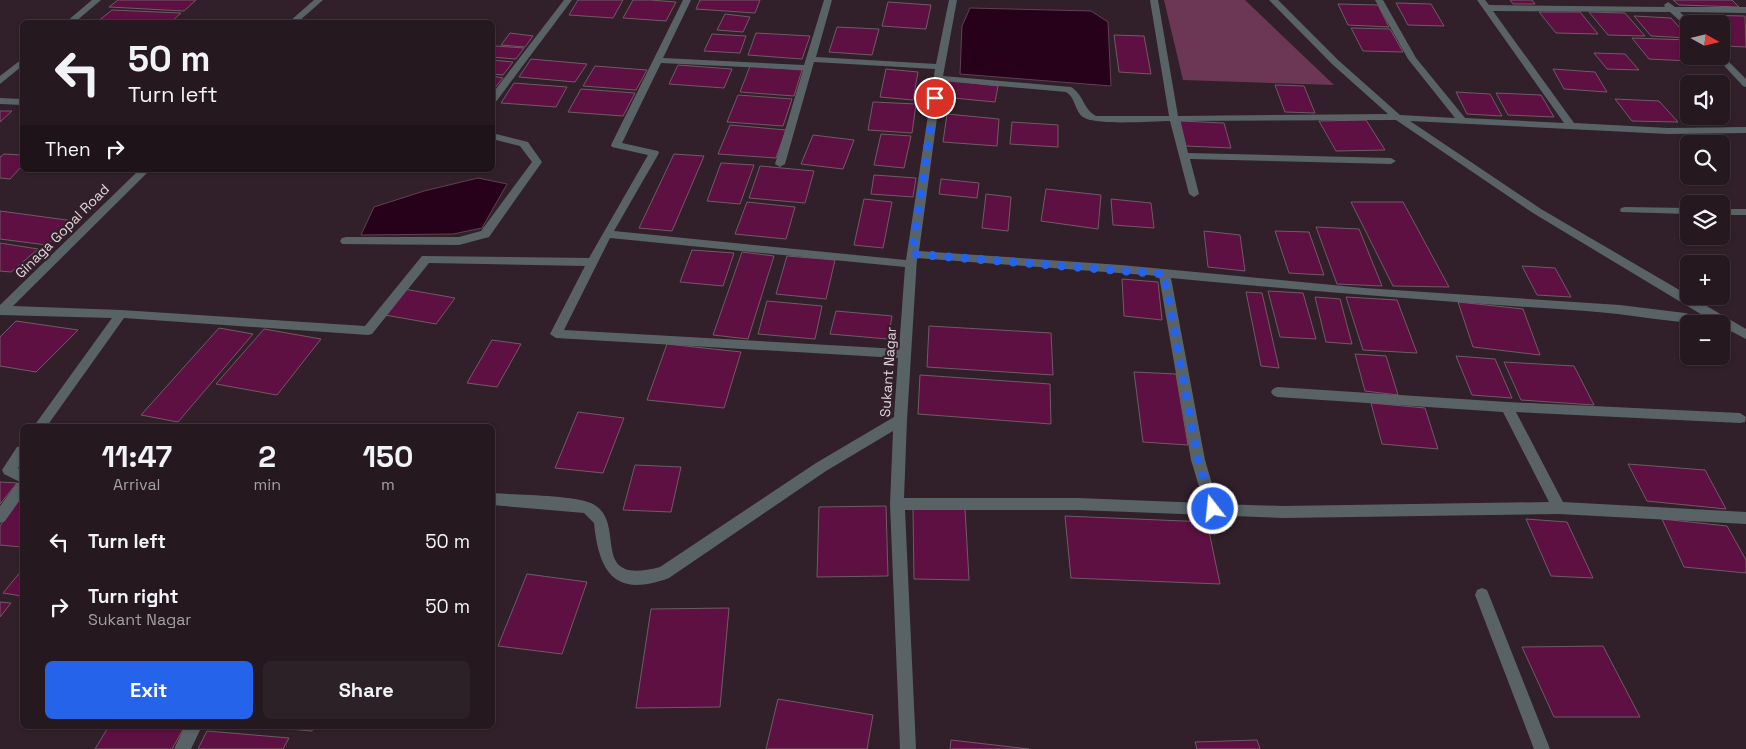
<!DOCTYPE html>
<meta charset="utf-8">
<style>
:root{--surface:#25181f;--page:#2d2128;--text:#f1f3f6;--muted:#a3a0a4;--line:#42373d;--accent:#2563eb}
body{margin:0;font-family:"Space Grotesk",sans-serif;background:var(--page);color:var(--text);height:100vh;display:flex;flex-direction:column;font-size:19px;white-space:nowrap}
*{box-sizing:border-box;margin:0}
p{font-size:16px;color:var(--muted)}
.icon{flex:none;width:28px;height:28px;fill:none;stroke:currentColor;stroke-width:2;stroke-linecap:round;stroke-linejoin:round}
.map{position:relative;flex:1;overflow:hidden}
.drawer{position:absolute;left:20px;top:424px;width:475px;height:305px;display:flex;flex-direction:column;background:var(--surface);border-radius:8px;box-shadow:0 1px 4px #0004,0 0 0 1px var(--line)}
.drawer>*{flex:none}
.banner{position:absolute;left:20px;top:20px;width:475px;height:152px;border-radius:8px;box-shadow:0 1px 4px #0004,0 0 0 1px var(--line);background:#25181f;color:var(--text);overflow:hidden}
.needle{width:32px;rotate:98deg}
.fabs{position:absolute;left:1680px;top:15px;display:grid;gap:10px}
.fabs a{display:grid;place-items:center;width:50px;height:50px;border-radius:8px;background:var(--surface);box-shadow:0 1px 4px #0004,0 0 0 1px var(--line);font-size:25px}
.pin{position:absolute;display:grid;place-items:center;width:42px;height:42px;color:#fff;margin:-21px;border:2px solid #fff;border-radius:50%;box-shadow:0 1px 5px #0007}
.me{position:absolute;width:55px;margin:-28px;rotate:344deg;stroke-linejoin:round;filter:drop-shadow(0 0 4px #0008)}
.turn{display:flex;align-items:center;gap:18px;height:105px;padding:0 25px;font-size:22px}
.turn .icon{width:65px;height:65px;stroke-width:2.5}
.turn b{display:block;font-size:35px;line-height:42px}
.then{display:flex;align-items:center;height:48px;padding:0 25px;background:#0003;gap:10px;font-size:19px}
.eta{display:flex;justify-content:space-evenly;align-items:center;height:85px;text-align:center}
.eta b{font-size:30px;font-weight:800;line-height:35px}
.action{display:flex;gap:10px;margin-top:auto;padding:10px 25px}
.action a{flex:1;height:58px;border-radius:8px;background:var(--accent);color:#fff;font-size:20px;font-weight:800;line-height:58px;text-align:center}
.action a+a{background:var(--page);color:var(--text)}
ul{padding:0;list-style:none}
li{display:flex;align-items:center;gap:15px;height:65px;padding:0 25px}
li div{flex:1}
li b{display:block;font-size:19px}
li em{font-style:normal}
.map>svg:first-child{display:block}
.green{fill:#6b3754}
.water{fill:#270119;stroke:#5f4153}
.building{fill:#5e1042;stroke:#6f5b65}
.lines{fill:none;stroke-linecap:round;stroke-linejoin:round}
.street{fill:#596366;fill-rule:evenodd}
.route{stroke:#2563eb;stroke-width:9;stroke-dasharray:0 16.2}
.labels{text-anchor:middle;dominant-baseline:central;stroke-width:4.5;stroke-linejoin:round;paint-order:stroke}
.street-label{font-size:14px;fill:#e1d5db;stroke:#312029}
</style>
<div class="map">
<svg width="1746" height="749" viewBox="0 0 1746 749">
<rect width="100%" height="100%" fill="#312029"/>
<!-- green -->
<polygon class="green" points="1164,0 1245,0 1334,85 1183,80"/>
<!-- water -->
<g class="water">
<polygon points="970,8 1091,11 1108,22 1111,86 960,74 962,26"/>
<polygon points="478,178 507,184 482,228 453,234 361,235 374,207 424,191"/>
</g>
<!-- building -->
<g class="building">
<polygon points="118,0 196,0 184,11 109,7"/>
<polygon points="578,0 623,0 613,18 569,15"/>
<polygon points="633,0 651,0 676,2 666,21 623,18"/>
<polygon points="700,0 760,0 755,13 696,9"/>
<polygon points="1510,0 1532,0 1535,4 1513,4"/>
<polygon points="1673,0 1732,0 1739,7 1679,5"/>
<polygon points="888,2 931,5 926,29 882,26"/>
<polygon points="1396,3 1431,4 1444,26 1408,25"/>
<polygon points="1338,4 1378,5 1389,27 1348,25"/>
<polygon points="112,10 181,13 171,22 97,22"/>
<polygon points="1539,12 1580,12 1598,34 1556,33"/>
<polygon points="1589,12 1625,13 1645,36 1608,35"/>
<polygon points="725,14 750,17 743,32 717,30"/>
<polygon points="1693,15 1745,16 1746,47 1724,46 1721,44 1721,24 1702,24"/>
<polygon points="1634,16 1671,18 1689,38 1651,36"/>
<polygon points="837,27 879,29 872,55 829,52"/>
<polygon points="1351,28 1390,29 1403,52 1363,51"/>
<polygon points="510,33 533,36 525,47 501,45"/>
<polygon points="756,33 810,36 802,59 748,55"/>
<polygon points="712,34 746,36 740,53 704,51"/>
<polygon points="1114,35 1144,36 1151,74 1119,72"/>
<polygon points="1632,38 1689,40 1689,56 1704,56 1709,62 1649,59"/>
<polygon points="496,46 524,48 516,59 492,57 492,51"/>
<polygon points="1594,53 1625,54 1639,70 1607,69"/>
<polygon points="531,59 587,64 575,82 519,77"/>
<polygon points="492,60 513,62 503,75 492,74"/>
<polygon points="678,65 732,69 724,88 669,84"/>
<polygon points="595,66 647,70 636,90 583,86"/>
<polygon points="750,66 802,70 794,96 740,92"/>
<polygon points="886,69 918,72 913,100 880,97"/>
<polygon points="1553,69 1595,72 1607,92 1564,89"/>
<polygon points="492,76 503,78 492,91"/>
<polygon points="947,80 998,86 995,102 943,97"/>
<polygon points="514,83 567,87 556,107 501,103"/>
<polygon points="1275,85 1304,86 1315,113 1285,112"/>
<polygon points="581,89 635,93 623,116 568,112"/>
<polygon points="1456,92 1490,94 1502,116 1467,114"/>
<polygon points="1496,93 1541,95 1554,117 1508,115"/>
<polygon points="738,95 792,99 783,126 727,122"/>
<polygon points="1615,99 1659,101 1678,122 1632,121"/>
<polygon points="873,102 916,104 912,133 868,130"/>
<polygon points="0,111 12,111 0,122"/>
<polygon points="947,114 999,119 997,146 943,142"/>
<polygon points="1366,120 1385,150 1336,151 1319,121"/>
<polygon points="1180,121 1224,123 1231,148 1186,146"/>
<polygon points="1012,122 1058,125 1058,147 1010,144"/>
<polygon points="730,125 786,130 776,158 718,154"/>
<polygon points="881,134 911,136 904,168 874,165"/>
<polygon points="813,135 854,140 843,169 801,164"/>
<polygon points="4,154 22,155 22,166 10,179 0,178 0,157"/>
<polygon points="674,154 704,156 672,231 639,228"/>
<polygon points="721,163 754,165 740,204 707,201"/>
<polygon points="760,166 814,171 805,203 749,198"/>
<polygon points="874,175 916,178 913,197 871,194"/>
<polygon points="941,179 979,183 977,198 939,194"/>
<polygon points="1046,189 1101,195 1098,229 1041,221"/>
<polygon points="986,194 1011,197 1008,231 982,228"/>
<polygon points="864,199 892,202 883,248 854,245"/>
<polygon points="1111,199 1151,203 1154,228 1113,225"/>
<polygon points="747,202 795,207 786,239 735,234"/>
<polygon points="1351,202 1403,202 1449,287 1393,286"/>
<polygon points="0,211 74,221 47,245 0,239"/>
<polygon points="1316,227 1359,229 1382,286 1337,284"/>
<polygon points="1204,231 1240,235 1245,271 1208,267"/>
<polygon points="1275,231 1309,232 1324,275 1289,273"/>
<polygon points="0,243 38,249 11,272 0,271"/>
<polygon points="692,250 734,253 723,286 680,282"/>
<polygon points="742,252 774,256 748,339 713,335"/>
<polygon points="787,256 835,260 826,299 776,294"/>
<polygon points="1522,266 1555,268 1571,297 1537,295"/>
<polygon points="1122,279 1158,282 1162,320 1124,316"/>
<polygon points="404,289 455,298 436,324 385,315"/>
<polygon points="1268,291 1303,293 1316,339 1280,337"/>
<polygon points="1246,292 1262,293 1279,368 1261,366"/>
<polygon points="1315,297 1340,299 1352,344 1326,342"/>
<polygon points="1346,297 1397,300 1417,353 1363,350"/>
<polygon points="767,301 822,306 815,339 758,334"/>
<polygon points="1458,302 1523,309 1540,355 1473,347"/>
<polygon points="836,311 892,316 888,339 830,334"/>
<polygon points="16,321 78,330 36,372 0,366 0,337"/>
<polygon points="929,326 1051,333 1053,375 927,367"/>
<polygon points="219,328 253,334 178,422 141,415"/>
<polygon points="264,329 321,339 277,395 216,384"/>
<polygon points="492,340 521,344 497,387 467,383"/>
<polygon points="667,344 741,352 724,408 647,400"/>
<polygon points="1355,354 1386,356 1398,395 1365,391"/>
<polygon points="1456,356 1495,359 1512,398 1472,395"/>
<polygon points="1504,362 1574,366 1594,405 1521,400"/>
<polygon points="1134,372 1176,374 1188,445 1143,442"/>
<polygon points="920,375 1050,384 1051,424 918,414"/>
<polygon points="1371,403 1425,408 1438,449 1382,444"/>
<polygon points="578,412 624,418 603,473 555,468"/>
<polygon points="1628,464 1705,470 1726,509 1647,501"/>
<polygon points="635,465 681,467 671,512 623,510"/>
<polygon points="0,482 17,483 0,504"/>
<polygon points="22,496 22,547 0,545 0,526"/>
<polygon points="886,506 888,576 817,577 819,507"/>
<polygon points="913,509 965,509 969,580 914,579"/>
<polygon points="1065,516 1207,522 1220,584 1071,578"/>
<polygon points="1526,519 1567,522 1593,578 1551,576"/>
<polygon points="1662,519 1727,526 1746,560 1746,573 1684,567"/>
<polygon points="22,570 22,596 3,593"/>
<polygon points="527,574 587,582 562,654 498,646"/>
<polygon points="0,602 11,603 0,617"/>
<polygon points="729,608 720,707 636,708 651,609"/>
<polygon points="1603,646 1640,717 1554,717 1522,647"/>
<polygon points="778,699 873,715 867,749 766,749"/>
<polygon points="109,726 185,726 172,749 95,749"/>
<polygon points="251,726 314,726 312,731"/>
<polygon points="207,731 289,738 283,749 198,749"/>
<polygon points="951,740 1029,749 950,749"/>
<polygon points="1257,740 1260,749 1197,749 1195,742"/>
</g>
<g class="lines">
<!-- street -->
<g class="street">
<polygon points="92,0 101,0 75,22 66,22"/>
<polygon points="314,0 323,0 298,22 289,22"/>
<polygon points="564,0 572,0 495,103 492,104 492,94"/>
<path d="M683 0H691L663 58 804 65 824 0H832L816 57 936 64 949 0H957L943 76 1071 87C1084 95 1083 109 1096 116H1169L1150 0H1158L1178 116 1388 114 1332 64 1269 0H1278L1338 60 1400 115 1455 118 1408 59 1375 0H1383L1416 58 1465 118 1564 123 1477 0H1485L1489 5 1665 7 1664 5 1668 2 1675 7H1746V13L1680 12 1692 24H1689V29L1670 12 1493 11 1574 123 1668 128 1746 127V133L1668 134 1410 121 1541 209 1746 329V339L1721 326V324C1676 324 1631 314 1586 311 1447 302 1309 291 1171 278L1205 460 1218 504 1283 506 1549 502 1503 412 1277 397 1273 395 1271 392 1273 389 1277 387 1507 402 1740 413 1746 417 1745 422 1740 423 1516 412 1563 502 1746 512V524L1559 514 1283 518 1078 510H905L916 749H900L890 504 893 431 826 471 669 578C615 598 599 573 594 523L584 513 492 505V493C516 495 572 495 591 503 630 521 585 587 660 567L816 463 894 417 898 358 556 338 550 334 585 266 429 263 372 334 368 335 124 318 47 426H34L112 318 0 315V305L139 170H150L13 306 121 310 365 326 422 256 589 258 648 155 612 147 611 145ZM814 62 935 69 906 260 614 231 659 153 658 151 622 143 661 63 803 70 775 164 780 167 785 164ZM942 81 1066 92C1076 98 1074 110 1083 117 1096 126 1152 121 1170 121L1189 194 1194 197 1199 194 1190 159 1391 164 1396 161 1391 158 1188 153 1180 121 1396 120 1533 213 1709 319 1685 313 1620 305 1364 288 1121 265 919 251ZM610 238 905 267 899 349 564 330ZM917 258 1159 276 1191 460 1204 503 1078 498H904L907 420Z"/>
<polygon points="1721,54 1746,79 1746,87 1743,86 1715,56 1721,56"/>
<polygon points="22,59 22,66 0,84 0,76"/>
<polygon points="0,98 22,99 22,105 0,104"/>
<polygon points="492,133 528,142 542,162 489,237 459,245 342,244 340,241 342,238 346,237 459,237 481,231 532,162 520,146 492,139"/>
<polygon points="1625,207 1689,208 1689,214 1621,212 1620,210 1621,208"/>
<rect x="1721" y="209" width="25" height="6"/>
<polygon points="22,446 22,461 18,468 22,471 22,497 5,521 0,523 0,506 17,483 20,482 4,474 2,470 17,447"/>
<polygon points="1482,588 1487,590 1489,595 1550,749 1534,749 1475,595 1477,590"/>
<polygon points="185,726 202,726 191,749 174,749"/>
</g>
</g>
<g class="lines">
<!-- route -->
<polyline class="route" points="935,98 912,254 1164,274 1198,460 1213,509"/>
</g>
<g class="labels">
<!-- street labels -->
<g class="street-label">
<text transform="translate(62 231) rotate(-45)">Ginaga Gopal Road</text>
<text transform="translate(888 372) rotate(-86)">Sukant Nagar</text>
</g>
</g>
</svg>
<div class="fabs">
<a><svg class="needle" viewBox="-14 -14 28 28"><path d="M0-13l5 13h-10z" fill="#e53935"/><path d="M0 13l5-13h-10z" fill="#a3a0a4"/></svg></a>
<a><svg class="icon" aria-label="sound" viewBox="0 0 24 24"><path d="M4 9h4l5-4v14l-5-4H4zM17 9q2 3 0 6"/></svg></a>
<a><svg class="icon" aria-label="search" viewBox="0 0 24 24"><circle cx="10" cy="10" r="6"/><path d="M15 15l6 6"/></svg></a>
<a><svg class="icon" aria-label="layers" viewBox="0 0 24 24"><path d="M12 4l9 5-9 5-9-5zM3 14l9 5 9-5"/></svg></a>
<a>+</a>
<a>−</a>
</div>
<div class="pin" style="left:935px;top:98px;background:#d93025"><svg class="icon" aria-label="arrive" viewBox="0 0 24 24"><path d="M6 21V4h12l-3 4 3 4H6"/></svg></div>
<svg class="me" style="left:1213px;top:509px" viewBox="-20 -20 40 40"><circle r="17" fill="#2563eb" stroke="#fff" stroke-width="3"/><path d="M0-11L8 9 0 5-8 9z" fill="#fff"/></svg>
<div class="banner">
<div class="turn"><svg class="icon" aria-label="left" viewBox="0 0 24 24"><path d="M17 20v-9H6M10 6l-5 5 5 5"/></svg><div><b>50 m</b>Turn left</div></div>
<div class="then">Then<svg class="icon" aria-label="right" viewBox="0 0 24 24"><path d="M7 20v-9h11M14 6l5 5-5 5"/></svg></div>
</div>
<section class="drawer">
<div class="eta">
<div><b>11:47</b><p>Arrival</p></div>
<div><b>2</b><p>min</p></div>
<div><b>150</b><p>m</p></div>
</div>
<ul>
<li><svg class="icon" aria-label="left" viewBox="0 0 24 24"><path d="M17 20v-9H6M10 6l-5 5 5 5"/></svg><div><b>Turn left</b></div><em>50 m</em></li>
<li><svg class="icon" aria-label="right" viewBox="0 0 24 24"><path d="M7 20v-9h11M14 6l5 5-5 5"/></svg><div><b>Turn right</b><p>Sukant Nagar</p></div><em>50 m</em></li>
</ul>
<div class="action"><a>Exit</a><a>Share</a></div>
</section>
</div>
